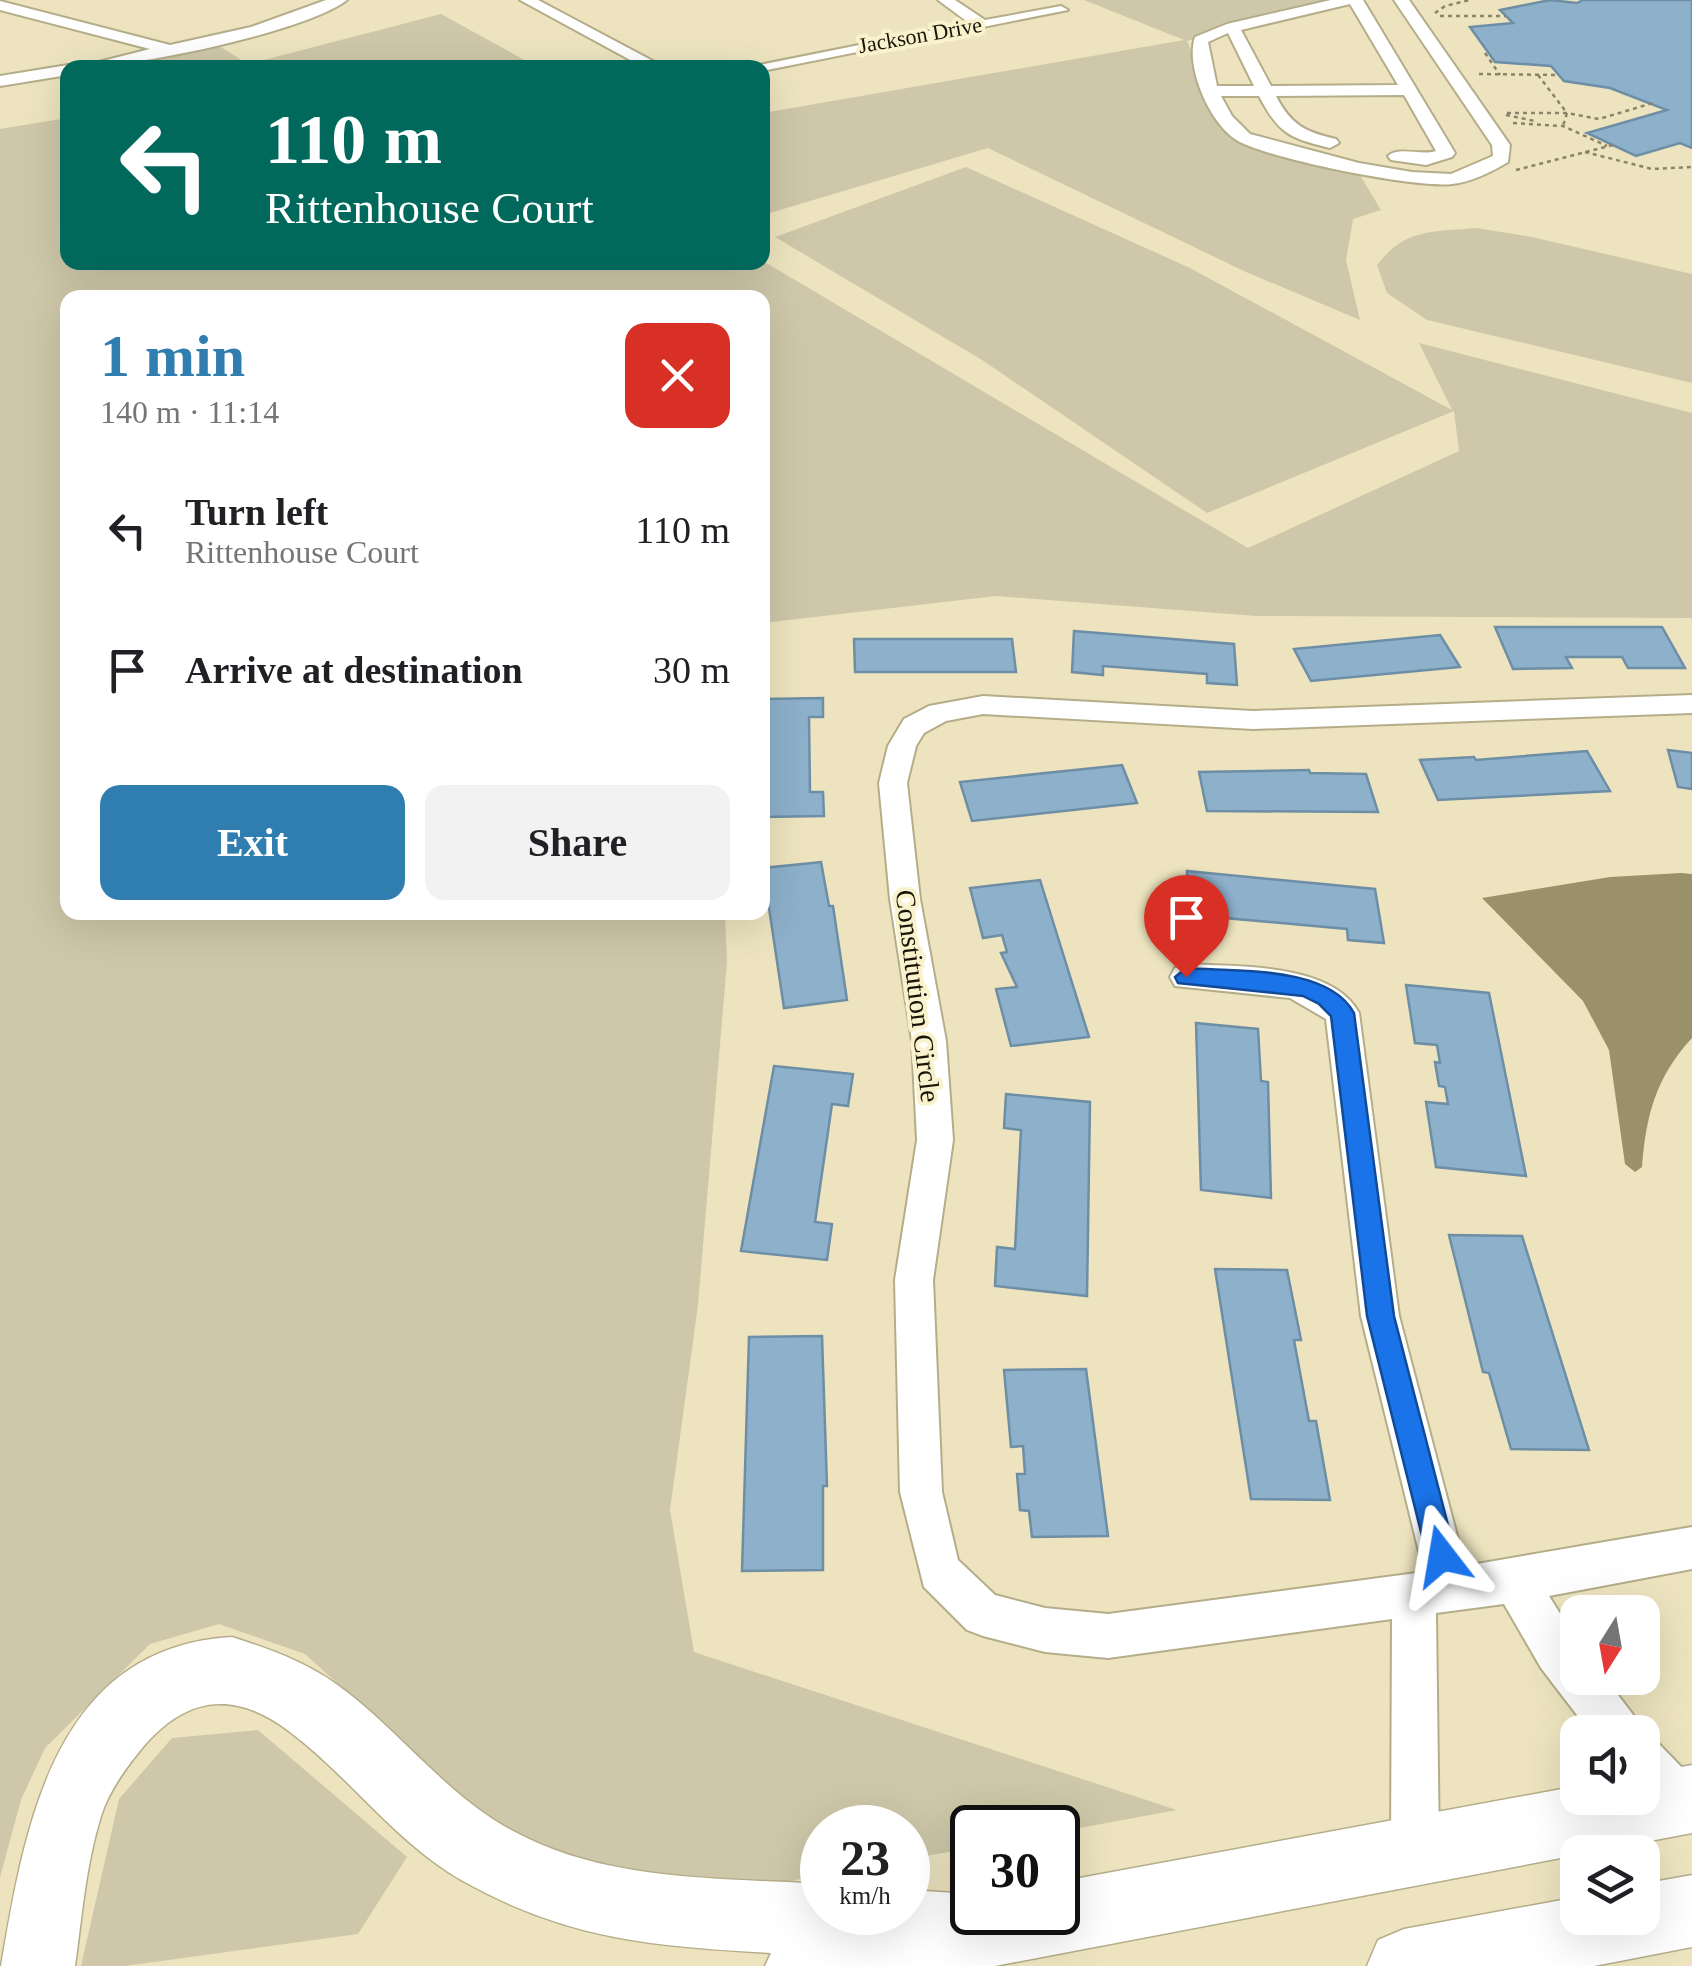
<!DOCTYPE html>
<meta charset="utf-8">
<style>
:root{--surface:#fff;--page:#f2f2f2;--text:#202124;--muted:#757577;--accent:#307eb0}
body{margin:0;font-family:Georgia,serif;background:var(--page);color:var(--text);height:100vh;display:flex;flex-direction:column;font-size:38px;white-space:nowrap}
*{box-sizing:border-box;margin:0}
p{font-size:32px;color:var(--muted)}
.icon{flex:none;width:55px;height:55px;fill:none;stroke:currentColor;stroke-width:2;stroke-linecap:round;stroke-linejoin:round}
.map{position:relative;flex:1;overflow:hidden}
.sheet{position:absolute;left:60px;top:290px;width:710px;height:630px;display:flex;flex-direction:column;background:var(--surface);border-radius:20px;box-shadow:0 10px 40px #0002}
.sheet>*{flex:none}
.hud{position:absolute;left:60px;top:60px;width:710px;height:210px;border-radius:20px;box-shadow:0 10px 40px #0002;background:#00695c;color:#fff;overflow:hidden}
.needle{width:65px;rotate:191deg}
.buttons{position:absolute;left:1560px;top:1595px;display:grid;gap:20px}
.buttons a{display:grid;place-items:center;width:100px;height:100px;border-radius:20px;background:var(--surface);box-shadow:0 10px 40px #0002;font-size:50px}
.speed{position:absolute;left:800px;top:1805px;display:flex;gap:20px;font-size:50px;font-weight:700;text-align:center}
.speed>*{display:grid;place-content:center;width:130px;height:130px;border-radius:50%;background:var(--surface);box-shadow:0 10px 40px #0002;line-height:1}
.speed small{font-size:25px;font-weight:400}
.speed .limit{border:5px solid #111;border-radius:15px;background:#fff;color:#111}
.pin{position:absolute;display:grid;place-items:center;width:85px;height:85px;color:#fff;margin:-102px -42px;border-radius:50% 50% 50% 0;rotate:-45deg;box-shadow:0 0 10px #0007}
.pin .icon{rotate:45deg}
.me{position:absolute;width:110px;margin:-55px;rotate:346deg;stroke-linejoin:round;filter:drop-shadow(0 0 8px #0008)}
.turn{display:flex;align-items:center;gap:35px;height:210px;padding:0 40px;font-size:45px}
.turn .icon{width:130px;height:130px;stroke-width:2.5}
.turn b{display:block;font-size:70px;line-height:85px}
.round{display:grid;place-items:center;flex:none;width:105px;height:105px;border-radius:20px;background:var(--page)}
.summary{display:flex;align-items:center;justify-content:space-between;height:170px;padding:0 40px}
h1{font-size:60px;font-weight:600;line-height:75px;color:var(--accent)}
.primary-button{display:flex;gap:20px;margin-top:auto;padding:20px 40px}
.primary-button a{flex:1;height:115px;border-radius:20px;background:var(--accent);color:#fff;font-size:40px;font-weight:600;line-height:115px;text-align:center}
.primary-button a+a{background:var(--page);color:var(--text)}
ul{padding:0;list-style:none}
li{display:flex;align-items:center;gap:30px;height:140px;padding:0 40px}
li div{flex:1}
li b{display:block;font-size:38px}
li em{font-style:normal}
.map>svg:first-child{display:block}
.green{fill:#cec7a9}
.water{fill:#9a916b}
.building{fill:#8db0cb;stroke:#6e8ea5;stroke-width:2.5}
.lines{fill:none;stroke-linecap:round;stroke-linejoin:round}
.minor-casing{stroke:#b5ad89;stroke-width:4}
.highway-casing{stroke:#b5ad89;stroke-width:3}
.path{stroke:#8a836a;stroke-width:2.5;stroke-dasharray:4 4;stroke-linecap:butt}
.minor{fill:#fff;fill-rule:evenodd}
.highway{fill:#fff;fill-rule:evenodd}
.route{fill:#1a73e8;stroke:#114b97;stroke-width:2.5}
.labels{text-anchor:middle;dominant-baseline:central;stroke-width:8;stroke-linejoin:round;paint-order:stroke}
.far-street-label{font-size:22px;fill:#181508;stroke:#faf2cc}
.street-label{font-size:28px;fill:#181508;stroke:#faf2cc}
</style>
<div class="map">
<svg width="1692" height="1966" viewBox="0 0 1692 1966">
<rect width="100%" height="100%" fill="#ede4bf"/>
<!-- green -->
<g class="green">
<polygon points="1084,0 1358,0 1187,41 1230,137 1357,170 1381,210 1353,219 1346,260 1360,320 1246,272 988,148 763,215 763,113 1184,40"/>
<polygon points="441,14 537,67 152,68 145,63 219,46 248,64"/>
<polygon points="67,118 68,262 763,261 1248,548 1459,451 1454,411 1207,513 982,360 775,237 966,167 1190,268 1452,410 1419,343 1692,413 1692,618 1256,616 996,596 763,623 762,298 68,298 68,912 725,913 727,962 698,1305 670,1510 694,1652 1177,1810 1058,1832 1058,1828 972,1828 972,1848 908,1859 908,1828 822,1828 822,1875 759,1887 646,1880 542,1846 481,1814 305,1654 219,1624 150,1644 45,1748 21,1800 0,1877 0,129"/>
<path d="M1476 228 1532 237 1692 274V383L1427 320 1387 293 1377 265C1405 228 1434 232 1476 228Z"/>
<polygon points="258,1730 407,1857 358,1934 125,1966 81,1966 119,1799 172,1738"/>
</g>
<!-- water -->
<path class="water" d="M1681 873 1692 874V1038C1656 1077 1646 1115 1642 1167L1635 1172 1625 1164 1609 1050 1583 1001 1482 898 1610 877Z"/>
<!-- building -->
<g class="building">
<polygon points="1550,0 1577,3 1583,0 1692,0 1692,148 1680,143 1636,156 1587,133 1667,110 1610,88 1564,81 1551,66 1495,62 1470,27 1513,23 1500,10"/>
<polygon points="1495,627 1662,627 1685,668 1628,668 1622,657 1566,657 1572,668 1513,669"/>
<polygon points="1074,631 1234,644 1237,685 1207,683 1207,674 1103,666 1103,675 1072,672"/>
<polygon points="1440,635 1460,667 1311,681 1294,649"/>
<polygon points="854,639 1012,639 1016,672 855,672"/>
<polygon points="823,698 823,717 809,717 810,792 823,792 824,816 762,817 762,699"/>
<polygon points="1668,750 1692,753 1692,789 1678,787"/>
<polygon points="1587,751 1610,791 1438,800 1420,760 1474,757 1476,760"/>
<polygon points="1122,765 1137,803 972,821 960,782"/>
<polygon points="1309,770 1310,773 1366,774 1378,812 1207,811 1199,772"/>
<polygon points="821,862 829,906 833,906 847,1000 784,1008 763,868"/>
<polygon points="1187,871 1375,889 1384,943 1348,940 1347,929 1224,918 1225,930 1188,926"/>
<polygon points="1040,880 1089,1037 1011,1046 996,989 1017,987 1001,953 1007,952 1002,935 983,938 970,888"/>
<polygon points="1406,985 1489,993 1526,1176 1436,1167 1426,1102 1448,1104 1445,1087 1439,1086 1435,1062 1440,1063 1437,1045 1415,1043"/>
<polygon points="1196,1023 1258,1029 1261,1081 1268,1082 1271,1198 1201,1190"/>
<polygon points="774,1066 853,1074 848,1106 832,1104 815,1222 832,1224 827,1260 741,1251"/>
<polygon points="1006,1094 1090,1102 1087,1296 995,1286 997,1247 1015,1249 1021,1130 1004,1128"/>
<polygon points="1449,1235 1522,1236 1589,1450 1511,1449 1489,1373 1483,1372"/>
<polygon points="1215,1269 1287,1270 1301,1340 1294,1340 1309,1421 1316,1421 1330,1500 1251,1499"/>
<polygon points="822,1336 827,1486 823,1486 823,1570 742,1571 749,1337"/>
<polygon points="1086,1369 1108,1536 1032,1537 1029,1511 1020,1510 1017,1474 1025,1474 1023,1446 1011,1447 1004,1370"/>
</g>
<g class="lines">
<defs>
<g id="minor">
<path d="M326 0H347C306 32 130 68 75 68L150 49 0 10V1L170 45 251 27Z"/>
<polygon points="520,0 538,0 666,68 645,68"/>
<polygon points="938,0 955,0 985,20 1061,6 1068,10 762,71 762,68 744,68 969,23"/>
<path d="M1331 0H1363L1455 153 1452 157 1426 165 1391 160 1388 156C1400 146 1420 156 1436 151L1404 95 1276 96C1291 125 1305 132 1336 139L1339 143 1330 148C1289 138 1279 134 1259 96H1221L1232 116 1250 134 1359 163 1412 172 1451 174 1493 156 1492 145 1394 0H1409L1510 145 1508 162C1491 172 1472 182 1452 184 1418 189 1262 158 1235 139 1209 122 1185 66 1195 37L1227 24ZM1350 4 1398 85 1271 86 1241 30ZM1228 33 1254 86H1217L1208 42Z"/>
<polygon points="68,65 74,68 68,68 68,75 0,86 0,76"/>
<path d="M1692 695V713L1253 729 983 714 946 721 924 733 916 746 907 783 920 899 946 1041 953 1140 933 1280 942 1492 958 1560 995 1595 1045 1608 1108 1614 1424 1572 1361 1316 1326 1019 1290 998 1175 986 1170 977 1175 968 1186 964C1235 967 1332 962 1359 1013L1399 1316 1465 1566 1692 1527V1569L1549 1596 1578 1642V1678H1605L1634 1716 1641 1732H1590L1541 1668 1504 1604 1436 1613 1439 1851 1432 1868 1415 1875 1398 1868 1391 1851 1392 1619 1108 1658 1045 1652 983 1636 967 1630 924 1587 900 1492 895 1280 917 1140 912 1041 890 899 879 783 888 746 904 719 929 706 983 696 1253 711Z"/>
<polygon points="1642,1736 1658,1743 1692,1778 1692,1820 1681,1825 1664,1818 1642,1794"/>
</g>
<g id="highway">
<path d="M232 1637C269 1649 304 1661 336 1684 392 1724 434 1780 491 1818 590 1883 709 1877 822 1884V1912H908V1890L972 1894V1912H1058V1882L1578 1786V1798H1642V1774L1692 1765V1833L995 1966H765L771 1953C654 1946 568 1940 463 1881 396 1843 351 1778 290 1732 230 1686 180 1698 135 1757 121 1775 108 1794 101 1816 86 1864 82 1916 75 1966H1C25 1824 55 1647 232 1637Z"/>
<polygon points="1692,1875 1692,1947 1594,1966 1367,1966 1378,1940 1404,1929 1578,1897 1578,1918 1642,1918 1642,1884"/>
</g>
</defs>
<!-- minor casing -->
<use href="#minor" class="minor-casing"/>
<!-- highway casing -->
<use href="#highway" class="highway-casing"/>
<!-- path -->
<g class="path">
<polyline points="1435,13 1445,6 1470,0"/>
<polyline points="1440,16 1506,16"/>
<polyline points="1485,53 1500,75"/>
<polyline points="1479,74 1559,75"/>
<polyline points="1538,75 1567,113 1563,126"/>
<polyline points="1507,113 1567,113 1599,119 1653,103"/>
<polyline points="1506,115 1535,121"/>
<polyline points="1513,123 1563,126 1607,146"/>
<polyline points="1585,152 1652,169 1692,167"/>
<polyline points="1516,170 1613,145"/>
</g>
<!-- minor -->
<use href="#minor" class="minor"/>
<!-- highway -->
<use href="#highway" class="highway"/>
</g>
<!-- route -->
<path class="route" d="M1186 968C1235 972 1328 965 1354 1013L1394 1316 1456 1556 1452 1566 1442 1571 1431 1566 1427 1556 1367 1316 1331 1016 1319 1004 1303 996 1178 983 1175 977Z"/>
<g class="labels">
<!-- far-street labels -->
<g class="far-street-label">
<text transform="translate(920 35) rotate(-10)">Jackson Drive</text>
</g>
<!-- street labels -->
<g class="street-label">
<text transform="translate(918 996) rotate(83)">Constitution Circle</text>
</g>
</g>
</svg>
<div class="buttons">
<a><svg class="needle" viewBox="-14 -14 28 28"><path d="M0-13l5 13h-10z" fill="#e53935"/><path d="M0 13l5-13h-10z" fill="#757577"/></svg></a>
<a><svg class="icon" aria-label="sound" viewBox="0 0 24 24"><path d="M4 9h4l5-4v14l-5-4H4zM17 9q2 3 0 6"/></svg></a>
<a><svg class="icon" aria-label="layers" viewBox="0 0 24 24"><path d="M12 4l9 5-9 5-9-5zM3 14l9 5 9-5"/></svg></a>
</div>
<div class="speed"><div>23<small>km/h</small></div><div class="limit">30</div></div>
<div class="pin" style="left:1186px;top:977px;background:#d93025"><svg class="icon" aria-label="arrive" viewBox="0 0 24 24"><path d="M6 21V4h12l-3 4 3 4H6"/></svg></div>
<svg class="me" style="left:1442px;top:1556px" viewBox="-20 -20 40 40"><path d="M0-17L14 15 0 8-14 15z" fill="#1a73e8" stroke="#fff" stroke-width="4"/></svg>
<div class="hud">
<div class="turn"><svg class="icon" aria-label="left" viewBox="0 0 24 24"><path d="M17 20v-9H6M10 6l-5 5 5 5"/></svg><div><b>110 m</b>Rittenhouse Court</div></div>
</div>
<section class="sheet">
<div class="summary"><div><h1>1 min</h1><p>140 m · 11:14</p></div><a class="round" style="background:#d93025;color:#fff"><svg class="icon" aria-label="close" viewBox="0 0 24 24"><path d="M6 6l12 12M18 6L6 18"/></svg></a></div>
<ul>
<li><svg class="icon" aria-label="left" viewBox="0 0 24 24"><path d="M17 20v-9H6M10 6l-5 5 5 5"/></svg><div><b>Turn left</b><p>Rittenhouse Court</p></div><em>110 m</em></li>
<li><svg class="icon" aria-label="arrive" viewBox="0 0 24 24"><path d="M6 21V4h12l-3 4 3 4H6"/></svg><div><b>Arrive at destination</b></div><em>30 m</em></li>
</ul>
<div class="primary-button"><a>Exit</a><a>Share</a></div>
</section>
</div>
